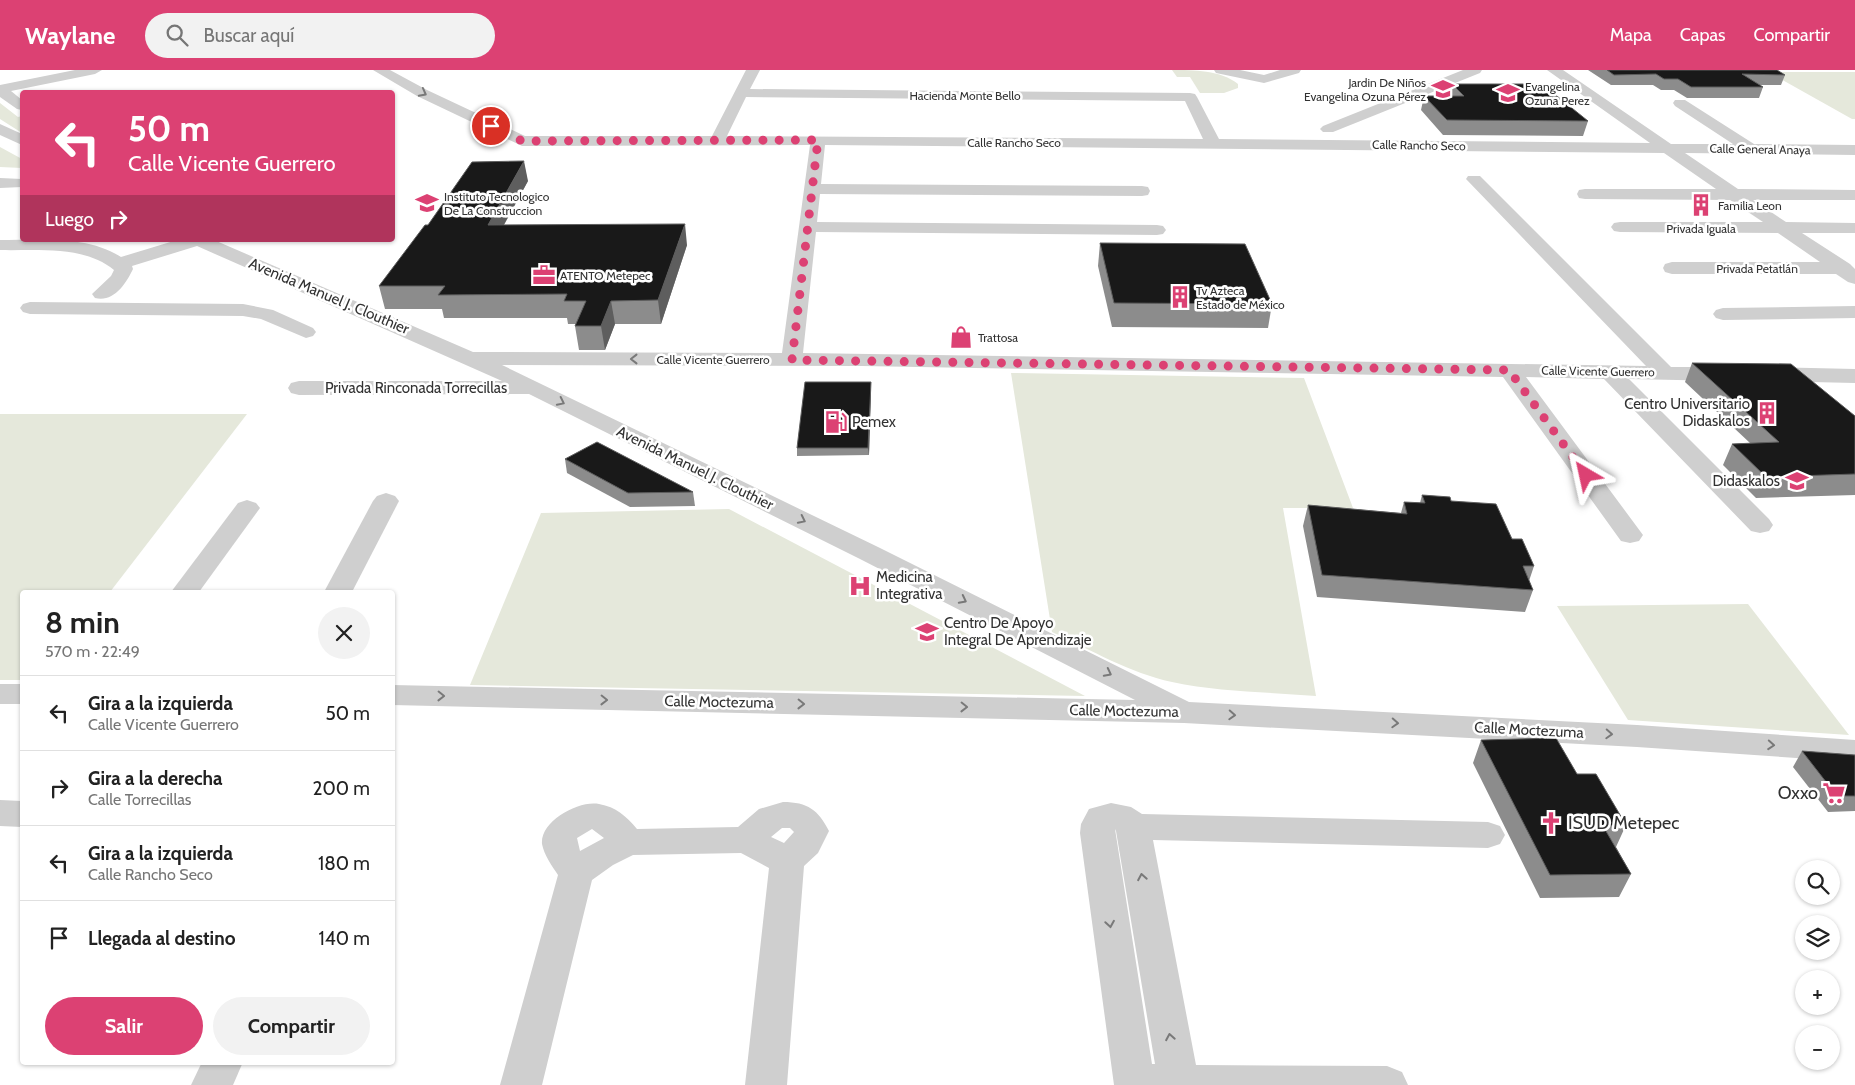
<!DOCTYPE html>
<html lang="es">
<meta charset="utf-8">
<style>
:root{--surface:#fff;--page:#f2f2f2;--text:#222;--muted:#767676;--line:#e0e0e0;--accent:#dc4173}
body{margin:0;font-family:Cabin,sans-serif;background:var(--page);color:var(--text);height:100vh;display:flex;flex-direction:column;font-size:19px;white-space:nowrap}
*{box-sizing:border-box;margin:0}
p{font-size:16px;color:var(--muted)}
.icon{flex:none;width:28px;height:28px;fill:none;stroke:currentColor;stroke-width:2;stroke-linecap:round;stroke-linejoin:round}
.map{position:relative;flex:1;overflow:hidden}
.details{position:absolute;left:20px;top:520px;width:375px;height:475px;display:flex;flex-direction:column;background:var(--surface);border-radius:5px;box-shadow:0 1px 4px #0004}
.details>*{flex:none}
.top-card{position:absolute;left:20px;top:20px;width:375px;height:152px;border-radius:5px;box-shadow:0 1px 4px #0004;background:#dc4173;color:#fff;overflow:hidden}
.tools{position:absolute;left:1795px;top:790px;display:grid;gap:10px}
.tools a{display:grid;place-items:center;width:45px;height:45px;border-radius:50%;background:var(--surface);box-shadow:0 1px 4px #0004;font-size:25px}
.pin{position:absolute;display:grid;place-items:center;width:42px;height:42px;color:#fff;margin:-21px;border:2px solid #fff;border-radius:50%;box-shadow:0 1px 5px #0007}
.me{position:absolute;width:55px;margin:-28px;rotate:324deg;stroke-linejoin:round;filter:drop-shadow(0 0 4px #0008)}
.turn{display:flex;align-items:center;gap:18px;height:105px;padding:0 25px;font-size:22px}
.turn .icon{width:65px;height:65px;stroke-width:2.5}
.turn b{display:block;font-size:35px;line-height:42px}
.then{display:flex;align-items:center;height:48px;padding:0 25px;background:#0003;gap:10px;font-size:19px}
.round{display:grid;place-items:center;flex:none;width:52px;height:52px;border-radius:26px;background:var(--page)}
.summary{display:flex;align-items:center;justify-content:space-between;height:85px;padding:0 25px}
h1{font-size:30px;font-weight:800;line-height:38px}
.cta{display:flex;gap:10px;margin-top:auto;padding:10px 25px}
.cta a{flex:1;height:58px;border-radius:30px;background:var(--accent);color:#fff;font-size:20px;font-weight:800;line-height:58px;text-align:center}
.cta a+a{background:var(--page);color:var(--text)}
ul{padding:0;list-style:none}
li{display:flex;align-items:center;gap:15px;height:75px;padding:0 25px;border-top:1px solid var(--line)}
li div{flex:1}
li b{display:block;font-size:19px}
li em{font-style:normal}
header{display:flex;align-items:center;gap:30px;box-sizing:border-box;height:70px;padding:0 25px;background:var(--accent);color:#fff}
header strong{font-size:24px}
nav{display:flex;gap:28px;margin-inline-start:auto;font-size:18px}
.search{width:350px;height:45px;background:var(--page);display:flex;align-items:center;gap:12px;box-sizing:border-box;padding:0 18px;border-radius:28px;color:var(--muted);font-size:19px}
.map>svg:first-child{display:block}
.green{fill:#e5e8db}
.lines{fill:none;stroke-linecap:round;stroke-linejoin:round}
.minor{fill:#cfcfcf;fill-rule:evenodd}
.wall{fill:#8c8c8c}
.shaded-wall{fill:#5e5e5e}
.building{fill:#191919;stroke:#5e5e5e}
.oneway{stroke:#797979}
.route{stroke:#dc4173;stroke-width:9;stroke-dasharray:0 16.2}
.labels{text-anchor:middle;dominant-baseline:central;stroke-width:5;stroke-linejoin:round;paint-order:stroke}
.far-poi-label{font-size:12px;fill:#323232;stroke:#fff;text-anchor:start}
.far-street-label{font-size:12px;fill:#323232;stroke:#fff}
.street-label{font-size:15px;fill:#323232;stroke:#fff}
.poi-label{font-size:15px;fill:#323232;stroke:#fff;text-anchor:start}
.near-poi-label{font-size:18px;fill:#323232;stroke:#fff;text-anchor:end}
</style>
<header>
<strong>Waylane</strong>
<div class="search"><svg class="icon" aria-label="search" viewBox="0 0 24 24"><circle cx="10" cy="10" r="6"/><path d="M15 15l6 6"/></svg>Buscar aquí</div>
<nav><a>Mapa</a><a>Capas</a><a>Compartir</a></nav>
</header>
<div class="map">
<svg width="1855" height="1015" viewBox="0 0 1855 1015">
<rect width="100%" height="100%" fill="#fff"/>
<!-- green -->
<g class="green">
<path d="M1172 0C1193 0 1221 0 1238 14V18L1224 23H1200L1190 7H1177Z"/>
<polygon points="1768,2 1855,2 1855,49 1852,49"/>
<polygon points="0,33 18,47 22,46 22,63 0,49"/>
<polygon points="0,77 22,89 22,98 0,97"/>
<path d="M1011 303 1304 308 1353 438H1283L1316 626C1268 622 1219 622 1172 612 1130 603 1091 580 1052 562Z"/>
<polygon points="0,344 247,344 110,522 22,522 22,610 0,610"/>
<polygon points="729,439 1085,626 470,615 541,443"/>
<polygon points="1748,534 1849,665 1628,650 1557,536"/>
</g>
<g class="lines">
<!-- minor -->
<g class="minor">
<polygon points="75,0 102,0 95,4 11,21 22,30 22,40 17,39 0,27 0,15"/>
<path d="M373 0H390L427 20 525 66H712L746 0H760L750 19 1190 23 1195 24 1197 27 1219 69 1650 73 1547 0H1563L1671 74H1733L1675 36 1673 33 1675 30H1685L1754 74 1855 75V85L1685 83 1738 119 1855 120V130H1753L1786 152 1855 153V163H1802L1850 194 1855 199V214L1848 212 1836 204H1672L1665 202 1663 198 1665 194 1672 192H1820L1778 163 1620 162 1614 161 1611 157 1614 153 1620 152H1763L1730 130 1585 129 1579 128 1577 124 1579 120 1585 119H1716L1664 83 825 75 821 114 1142 116 1148 117 1150 121 1148 125 1142 126 820 124 817 152 1157 155 1163 156 1166 160 1163 164 1157 165 816 162 803 283 1646 296 1466 109 1468 106H1480L1671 297H1726L1734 299 1737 304 1734 309 1726 311 1629 309 1769 449 1773 455 1769 461 1760 463 1751 461 1604 309 1526 307 1643 465 1639 471 1630 473 1621 471 1503 307 862 296 502 295 878 477 1189 632 1637 655 1855 670V692L1637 677 1184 653 392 635V615L1135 630 860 489 529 324 299 325 291 323 288 318 291 313 299 311H502L197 176 132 196 133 199C126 214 113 233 95 228L92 224 111 206 114 200C84 175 37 181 0 180V170C38 170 87 165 121 187L177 170H214L473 282 782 283 810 75 522 76 417 26ZM746 27 1185 31 1203 69 727 66Z"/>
<polygon points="1214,0 1240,0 1264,5 1280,0 1301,0 1299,3 1264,13 1216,3"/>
<polygon points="1463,0 1482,0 1480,3 1333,62 1323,62 1320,59 1323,56"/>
<polygon points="0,54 22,64 22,75 0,65"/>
<polygon points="0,108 22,109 22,117 0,118"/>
<polygon points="30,232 243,234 273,240 313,258 316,262 313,266 306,268 261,249 243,246 30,244 23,242 20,238 23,234"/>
<polygon points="1855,236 1855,248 1723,250 1716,248 1713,244 1716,240 1723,238"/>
<polygon points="1767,297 1855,299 1855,313 1767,311 1759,309 1756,304 1759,299"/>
<polygon points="386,423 395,426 399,431 352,522 324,522 373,431 377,426"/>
<polygon points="247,430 256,433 260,438 199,522 171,522 238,433"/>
<rect x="0" y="614" width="22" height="20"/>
<polygon points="0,730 22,731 22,757 0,756"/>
<path d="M783 732C808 732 818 740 829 761L818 783 804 796 787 1015H745L769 798 741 783 633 785 613 795 592 810 542 1015H500L558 805C552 796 544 785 542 774 540 751 579 730 599 734 616 737 626 746 637 759L738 757 759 739ZM782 758H790L794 762 784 773 771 767ZM592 759 604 768 580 781 577 768Z"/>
<path d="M1111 733 1131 737 1142 744 1488 752 1500 756 1505 765 1500 774 1488 778 1153 770 1196 995 1387 996 1402 1002 1408 1015H1114L1080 763 1081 754 1089 739ZM1115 759 1116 761 1155 994H1152Z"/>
<polygon points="202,992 243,992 233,1015 191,1015"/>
</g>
</g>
<!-- wall -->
<g class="wall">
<polygon points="1588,0 1777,0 1785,5 1781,15 1760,15 1763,17 1759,28 1687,28 1674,20 1661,20 1653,15 1611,15"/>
<polygon points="1452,14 1588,51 1583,66 1443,65 1421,40 1424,26 1449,26"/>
<polygon points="528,111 504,155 687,175 661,254 615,254 605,280 579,280 575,256 576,254 568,254 567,248 444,248 442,239 385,239 379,216 428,155"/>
<polygon points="1100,173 1272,234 1268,258 1112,257 1098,196"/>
<polygon points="1692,293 1855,346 1855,425 1756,428 1723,395 1732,374 1750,373 1685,312"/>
<polygon points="871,319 869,385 797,386 797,378"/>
<polygon points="565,389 693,422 695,436 630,437 567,403"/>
<polygon points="1422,425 1451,431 1512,469 1534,496 1529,511 1533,520 1525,542 1317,527 1303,456 1308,435 1401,443 1404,432 1420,433"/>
<polygon points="1481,670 1577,704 1626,755 1616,777 1631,804 1619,827 1540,828 1473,693"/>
<polygon points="1802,681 1855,685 1855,741 1828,742 1793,697"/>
</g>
<!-- shaded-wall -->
<g class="shaded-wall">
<polygon points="524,91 528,111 492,176 488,155"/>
<polygon points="685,154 687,175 661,254 658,230"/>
<polygon points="611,231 615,254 605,280 601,256"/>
<polygon points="871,312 871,319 869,385 868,378"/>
</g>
<!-- building -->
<g class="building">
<polygon points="1607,0 1777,0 1785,5 1742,4 1763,17 1691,17 1678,9 1664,9 1656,4 1614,5"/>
<polygon points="1452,14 1542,14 1588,51 1447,50 1424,26 1464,26"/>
<polygon points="524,91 488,155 685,154 658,230 611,231 601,256 575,256 586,231 564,231 567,224 438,225 445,216 379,216 425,155 428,155 472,92"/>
<polygon points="1100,173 1245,174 1272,234 1114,233"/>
<polygon points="1692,293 1791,294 1855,346 1855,404 1766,407 1732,374 1779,372"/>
<polygon points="805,312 871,312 868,378 797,378"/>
<polygon points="597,372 693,422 628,423 565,389"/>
<polygon points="1422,425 1450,427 1451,431 1496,434 1512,469 1522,469 1534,496 1523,496 1533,520 1322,505 1308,435 1407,444 1404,432 1425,433"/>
<polygon points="1556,668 1577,704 1596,704 1626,755 1603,756 1631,804 1550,805 1481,670"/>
<polygon points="1802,681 1855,685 1855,726 1837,726"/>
</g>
<!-- one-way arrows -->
<defs><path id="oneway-chevron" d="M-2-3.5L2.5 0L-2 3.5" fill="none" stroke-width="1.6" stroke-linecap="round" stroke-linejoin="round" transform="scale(1.25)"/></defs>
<g class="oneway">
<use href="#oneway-chevron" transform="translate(423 23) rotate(28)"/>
<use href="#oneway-chevron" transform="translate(634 289) rotate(-180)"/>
<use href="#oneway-chevron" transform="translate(561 332) rotate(26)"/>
<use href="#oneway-chevron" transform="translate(802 450) rotate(26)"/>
<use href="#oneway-chevron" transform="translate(963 530) rotate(27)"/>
<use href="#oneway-chevron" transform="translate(1108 603) rotate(27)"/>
<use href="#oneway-chevron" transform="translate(441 626) rotate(1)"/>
<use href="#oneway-chevron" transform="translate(604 630) rotate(1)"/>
<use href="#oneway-chevron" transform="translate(801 634) rotate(1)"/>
<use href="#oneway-chevron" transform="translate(964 637) rotate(1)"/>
<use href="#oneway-chevron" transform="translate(1232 645) rotate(3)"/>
<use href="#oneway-chevron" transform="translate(1395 653) rotate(3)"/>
<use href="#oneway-chevron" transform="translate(1609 664) rotate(3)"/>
<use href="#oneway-chevron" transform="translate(1771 675) rotate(4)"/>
<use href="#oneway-chevron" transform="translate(1142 807) rotate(-100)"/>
<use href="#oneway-chevron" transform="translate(1110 854) rotate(81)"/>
<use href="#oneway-chevron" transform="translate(1170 967) rotate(-100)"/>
</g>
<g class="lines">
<!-- route -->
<polyline class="route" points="491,56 522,71 818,70 792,290 1509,300 1586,405"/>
</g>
<!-- icons -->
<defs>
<symbol id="school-bare" viewBox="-9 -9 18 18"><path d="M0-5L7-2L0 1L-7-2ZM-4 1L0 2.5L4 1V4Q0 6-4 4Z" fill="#dc4173" stroke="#fff" stroke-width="2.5" paint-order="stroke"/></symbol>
<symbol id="university-bare" viewBox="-9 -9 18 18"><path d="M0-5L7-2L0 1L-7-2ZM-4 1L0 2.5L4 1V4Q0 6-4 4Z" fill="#dc4173" stroke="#fff" stroke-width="2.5" paint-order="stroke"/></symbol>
<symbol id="building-bare" viewBox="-9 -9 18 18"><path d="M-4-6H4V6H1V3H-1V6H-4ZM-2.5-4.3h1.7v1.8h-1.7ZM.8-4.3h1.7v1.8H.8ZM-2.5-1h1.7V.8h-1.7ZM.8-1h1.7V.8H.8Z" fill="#dc4173" stroke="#fff" stroke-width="2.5" paint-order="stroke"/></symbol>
<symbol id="office-bare" viewBox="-9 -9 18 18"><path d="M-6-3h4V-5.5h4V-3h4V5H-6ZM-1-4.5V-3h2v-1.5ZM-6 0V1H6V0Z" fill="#dc4173" stroke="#fff" stroke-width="2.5" paint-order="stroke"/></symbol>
<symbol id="shop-bare" viewBox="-9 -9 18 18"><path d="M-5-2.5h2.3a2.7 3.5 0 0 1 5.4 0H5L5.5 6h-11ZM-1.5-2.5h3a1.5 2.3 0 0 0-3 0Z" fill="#dc4173" stroke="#fff" stroke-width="2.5" paint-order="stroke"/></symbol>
<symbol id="fuel-bare" viewBox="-9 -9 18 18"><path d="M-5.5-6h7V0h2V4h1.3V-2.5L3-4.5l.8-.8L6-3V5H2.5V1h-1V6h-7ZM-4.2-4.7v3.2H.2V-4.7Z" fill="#dc4173" stroke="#fff" stroke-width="2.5" paint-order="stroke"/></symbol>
<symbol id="hospital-bare" viewBox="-9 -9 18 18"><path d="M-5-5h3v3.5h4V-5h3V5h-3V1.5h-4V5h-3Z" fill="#dc4173" stroke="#fff" stroke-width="2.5" paint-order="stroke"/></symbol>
<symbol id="supermarket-bare" viewBox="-9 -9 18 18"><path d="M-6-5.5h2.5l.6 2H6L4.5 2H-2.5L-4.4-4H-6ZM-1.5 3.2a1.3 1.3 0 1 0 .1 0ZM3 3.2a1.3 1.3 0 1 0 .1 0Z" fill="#dc4173" stroke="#fff" stroke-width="2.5" paint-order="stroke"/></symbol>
<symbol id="church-bare" viewBox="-9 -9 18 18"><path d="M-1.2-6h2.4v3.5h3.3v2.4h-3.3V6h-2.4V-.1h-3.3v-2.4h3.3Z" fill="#dc4173" stroke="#fff" stroke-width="2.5" paint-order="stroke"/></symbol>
</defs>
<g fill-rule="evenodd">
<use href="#school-bare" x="1427" y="3" width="32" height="32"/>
<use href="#school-bare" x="1492" y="7" width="32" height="32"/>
<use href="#university-bare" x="411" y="117" width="32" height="32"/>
<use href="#building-bare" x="1685" y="119" width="32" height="32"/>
<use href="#office-bare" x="528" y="189" width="32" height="32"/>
<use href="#building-bare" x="1164" y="211" width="32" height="32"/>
<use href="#shop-bare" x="945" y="251" width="32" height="32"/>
<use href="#building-bare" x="1751" y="327" width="32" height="32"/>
<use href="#fuel-bare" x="820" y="336" width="32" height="32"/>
<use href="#school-bare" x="1781" y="395" width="32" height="32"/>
<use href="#hospital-bare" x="844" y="500" width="32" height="32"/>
<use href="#school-bare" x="911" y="546" width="32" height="32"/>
<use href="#supermarket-bare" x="1818" y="707" width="32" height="32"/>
<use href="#church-bare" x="1535" y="737" width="32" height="32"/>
</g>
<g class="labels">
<!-- far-poi labels -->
<g class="far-poi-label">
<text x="1426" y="12" text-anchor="end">Jardin De Niños<tspan x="1426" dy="14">Evangelina Ozuna Pérez</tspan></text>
<text x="1525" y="16">Evangelina<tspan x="1525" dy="14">Ozuna Perez</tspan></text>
<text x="444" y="126">Instituto Tecnologico<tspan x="444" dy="14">De La Construccion</tspan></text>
<text x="1718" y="135">Familia Leon</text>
<text x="560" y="205">ATENTO Metepec</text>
<text x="1196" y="220">Tv Azteca<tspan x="1196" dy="14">Estado de México</tspan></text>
<text x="978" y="267">Trattosa</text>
</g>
<!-- far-street labels -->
<g class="far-street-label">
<text x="965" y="25">Hacienda Monte Bello</text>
<text x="1014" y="72">Calle Rancho Seco</text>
<text transform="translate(1419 75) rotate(1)">Calle Rancho Seco</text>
<text transform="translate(1760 79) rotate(1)">Calle General Anaya</text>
<text x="1701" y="158">Privada Iguala</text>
<text x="1757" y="198">Privada Petatlán</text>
<text x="713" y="289">Calle Vicente Guerrero</text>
<text transform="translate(1598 301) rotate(1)">Calle Vicente Guerrero</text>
</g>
<!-- street labels -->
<g class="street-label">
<text transform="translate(329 226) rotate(23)">Avenida Manuel J. Clouthier</text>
<text x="416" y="318">Privada Rinconada Torrecillas</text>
<text transform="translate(695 398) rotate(26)">Avenida Manuel J. Clouthier</text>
<text transform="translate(719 632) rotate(1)">Calle Moctezuma</text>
<text transform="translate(1124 641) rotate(1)">Calle Moctezuma</text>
<text transform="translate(1529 660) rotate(3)">Calle Moctezuma</text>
</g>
<!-- poi labels -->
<g class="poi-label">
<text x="1750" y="334" text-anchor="end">Centro Universitario<tspan x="1750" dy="17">Didaskalos</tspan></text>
<text x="852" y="352">Pemex</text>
<text x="1780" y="411" text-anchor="end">Didaskalos</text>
<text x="876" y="507">Medicina<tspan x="876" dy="17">Integrativa</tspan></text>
<text x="944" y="553">Centro De Apoyo<tspan x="944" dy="17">Integral De Aprendizaje</tspan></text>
</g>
<!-- near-poi labels -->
<g class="near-poi-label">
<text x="1818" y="723">Oxxo</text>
<text x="1568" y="753" text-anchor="start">ISUD Metepec</text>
</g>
</g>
</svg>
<div class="tools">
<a><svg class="icon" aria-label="search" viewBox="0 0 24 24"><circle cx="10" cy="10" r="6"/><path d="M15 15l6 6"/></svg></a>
<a><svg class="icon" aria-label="layers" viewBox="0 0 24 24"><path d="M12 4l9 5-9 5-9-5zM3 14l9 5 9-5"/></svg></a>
<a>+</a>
<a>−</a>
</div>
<div class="pin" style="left:491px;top:56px;background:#d93025"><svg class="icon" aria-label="arrive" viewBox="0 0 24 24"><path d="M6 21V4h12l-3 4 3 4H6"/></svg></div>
<svg class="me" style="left:1586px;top:405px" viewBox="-20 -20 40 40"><path d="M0-17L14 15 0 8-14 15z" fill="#dc4173" stroke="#fff" stroke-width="4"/></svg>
<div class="top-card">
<div class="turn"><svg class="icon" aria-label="left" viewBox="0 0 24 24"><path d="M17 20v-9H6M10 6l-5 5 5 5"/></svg><div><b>50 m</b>Calle Vicente Guerrero</div></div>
<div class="then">Luego<svg class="icon" aria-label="right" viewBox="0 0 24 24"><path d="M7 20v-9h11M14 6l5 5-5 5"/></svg></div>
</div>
<section class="details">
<div class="summary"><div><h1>8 min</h1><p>570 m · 22:49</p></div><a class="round"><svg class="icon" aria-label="close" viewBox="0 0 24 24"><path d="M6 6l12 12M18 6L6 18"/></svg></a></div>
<ul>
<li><svg class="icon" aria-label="left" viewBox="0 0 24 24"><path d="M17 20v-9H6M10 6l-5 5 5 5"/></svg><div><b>Gira a la izquierda</b><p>Calle Vicente Guerrero</p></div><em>50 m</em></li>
<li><svg class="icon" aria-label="right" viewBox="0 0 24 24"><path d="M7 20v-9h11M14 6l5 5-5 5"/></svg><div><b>Gira a la derecha</b><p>Calle Torrecillas</p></div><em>200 m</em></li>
<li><svg class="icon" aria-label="left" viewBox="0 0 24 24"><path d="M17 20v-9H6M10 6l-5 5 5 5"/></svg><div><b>Gira a la izquierda</b><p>Calle Rancho Seco</p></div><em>180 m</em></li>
<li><svg class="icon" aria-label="arrive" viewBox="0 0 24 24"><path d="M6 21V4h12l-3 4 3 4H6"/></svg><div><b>Llegada al destino</b></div><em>140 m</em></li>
</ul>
<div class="cta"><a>Salir</a><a>Compartir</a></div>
</section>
</div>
